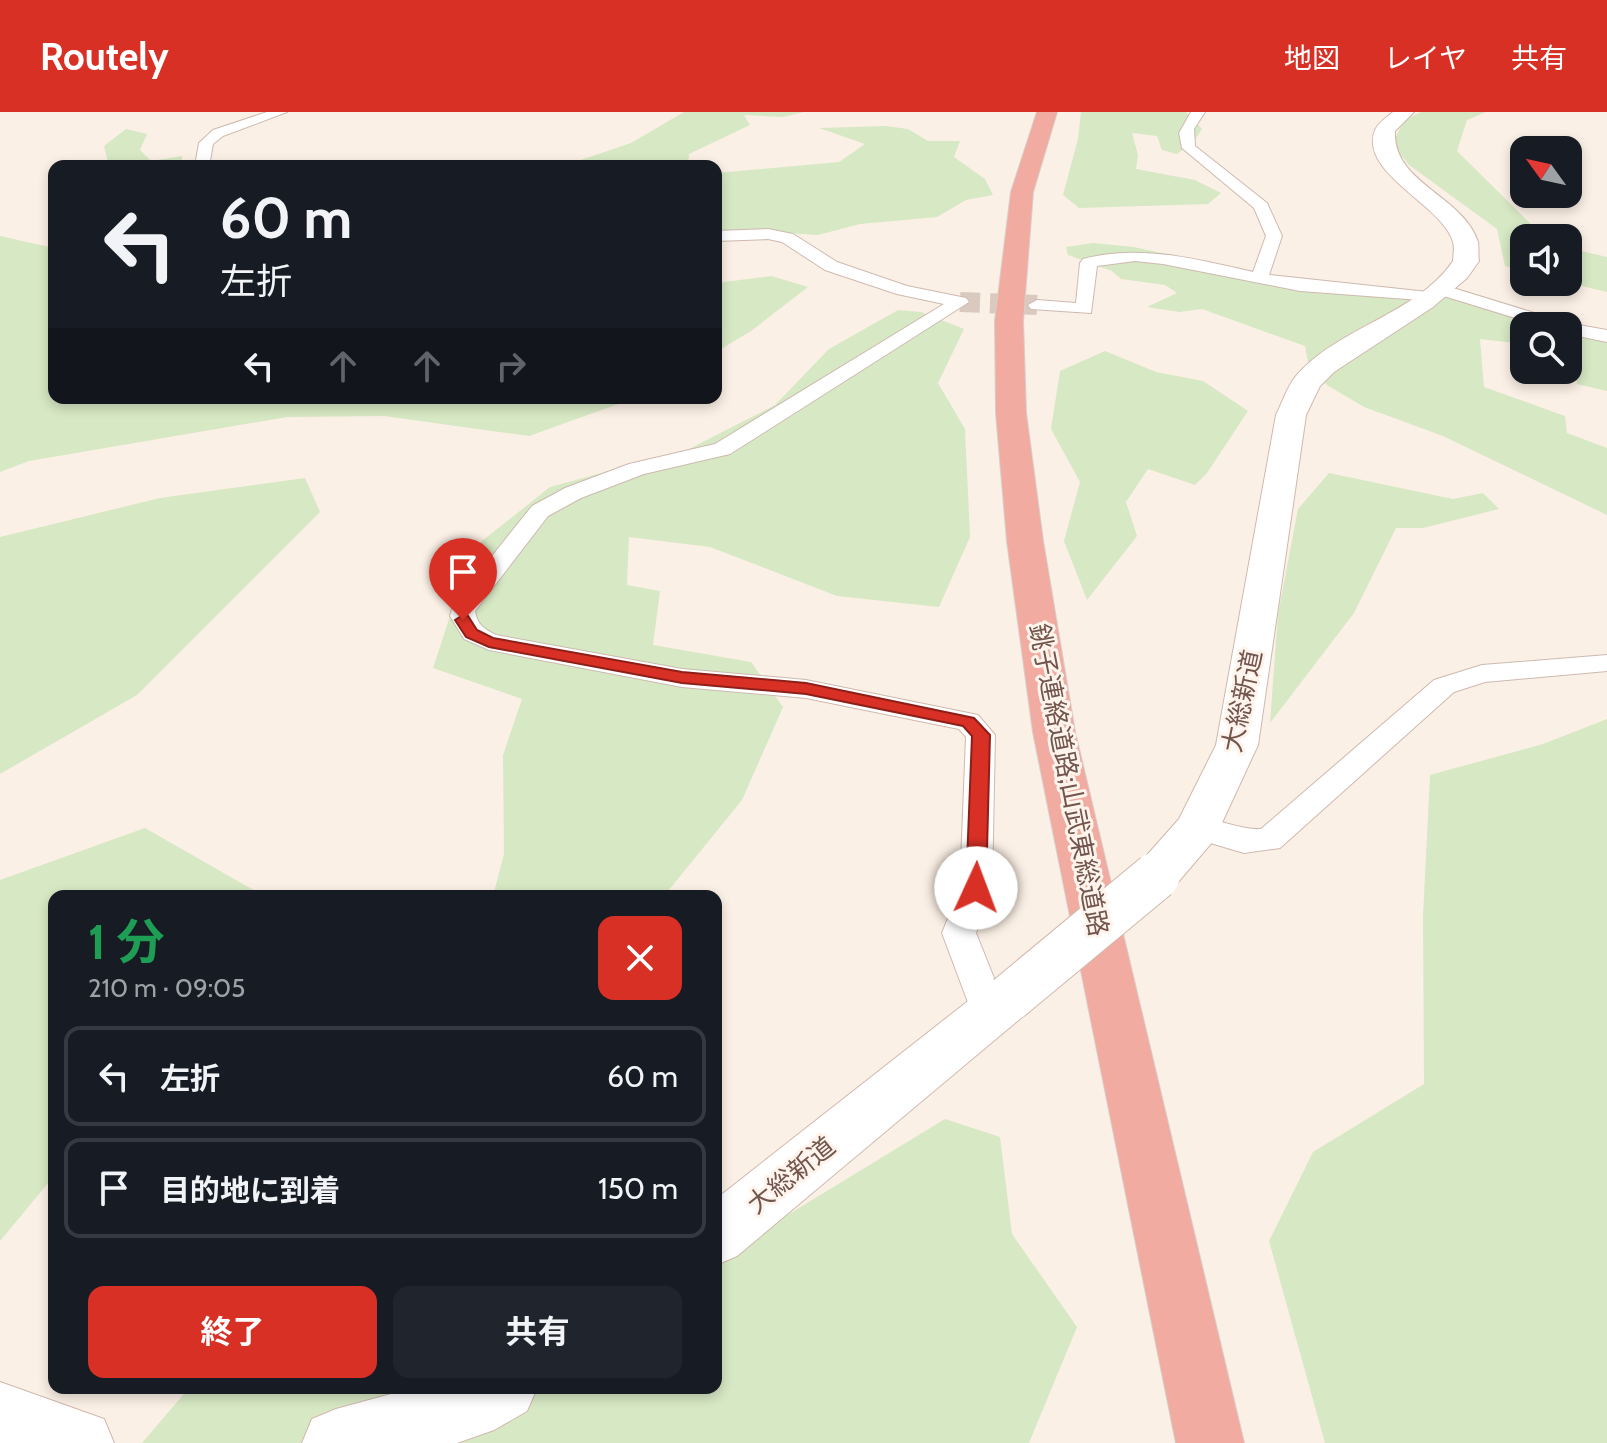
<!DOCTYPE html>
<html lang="ja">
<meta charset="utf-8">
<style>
:root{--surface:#171b24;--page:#20242c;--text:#f1f3f6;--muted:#9ea1a6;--line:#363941;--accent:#d93025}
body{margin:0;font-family:Cabin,"Noto Sans JP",sans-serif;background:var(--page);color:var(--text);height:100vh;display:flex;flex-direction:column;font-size:30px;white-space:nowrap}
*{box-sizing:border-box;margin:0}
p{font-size:26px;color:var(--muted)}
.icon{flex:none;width:44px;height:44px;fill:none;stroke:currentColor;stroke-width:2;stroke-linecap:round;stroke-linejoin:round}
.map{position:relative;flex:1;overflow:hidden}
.drawer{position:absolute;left:48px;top:778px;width:674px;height:504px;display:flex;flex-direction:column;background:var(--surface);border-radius:16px;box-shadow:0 4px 12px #0003}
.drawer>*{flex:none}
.hud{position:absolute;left:48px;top:48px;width:674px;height:244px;border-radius:16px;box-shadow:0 4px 12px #0003;background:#171b24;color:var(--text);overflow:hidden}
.needle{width:52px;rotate:303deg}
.fabs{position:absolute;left:1510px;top:24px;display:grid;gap:16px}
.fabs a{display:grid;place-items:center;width:72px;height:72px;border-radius:16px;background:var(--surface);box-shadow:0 4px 12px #0003;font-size:40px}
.pin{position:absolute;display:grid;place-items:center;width:68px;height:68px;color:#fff;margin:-82px -34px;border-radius:50% 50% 50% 0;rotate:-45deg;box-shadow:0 0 8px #0007}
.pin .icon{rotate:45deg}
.me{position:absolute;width:88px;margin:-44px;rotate:2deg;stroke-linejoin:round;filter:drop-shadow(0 0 6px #0008)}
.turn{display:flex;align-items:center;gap:28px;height:168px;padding:0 40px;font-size:36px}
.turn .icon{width:104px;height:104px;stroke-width:2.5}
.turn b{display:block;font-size:56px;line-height:68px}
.lanes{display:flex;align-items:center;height:76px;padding:0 40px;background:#0003;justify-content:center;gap:40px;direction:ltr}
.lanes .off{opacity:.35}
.round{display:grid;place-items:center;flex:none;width:84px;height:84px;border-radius:16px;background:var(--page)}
.overview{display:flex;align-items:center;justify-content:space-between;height:136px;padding:0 40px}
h1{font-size:48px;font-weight:700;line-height:60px;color:#1e9e55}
.button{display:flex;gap:16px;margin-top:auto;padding:16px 40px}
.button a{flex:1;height:92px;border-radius:16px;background:var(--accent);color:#fff;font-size:32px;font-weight:700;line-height:92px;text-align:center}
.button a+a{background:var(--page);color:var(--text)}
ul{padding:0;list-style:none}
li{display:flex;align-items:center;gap:24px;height:100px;margin:0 16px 12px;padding:0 24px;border:4px solid var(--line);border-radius:16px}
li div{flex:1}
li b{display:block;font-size:30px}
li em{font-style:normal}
header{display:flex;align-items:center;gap:48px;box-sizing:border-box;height:112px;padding:0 40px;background:var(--accent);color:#fff}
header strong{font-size:38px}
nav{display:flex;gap:44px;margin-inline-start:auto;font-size:28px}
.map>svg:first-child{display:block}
.green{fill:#d7e8c4}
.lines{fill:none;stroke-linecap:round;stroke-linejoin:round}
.street-tunnel{stroke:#d9c9bf;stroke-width:20;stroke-dasharray:20 10;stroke-linecap:butt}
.street-casing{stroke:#ceb9af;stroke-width:2}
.secondary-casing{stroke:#d1b8ad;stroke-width:2}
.highway-casing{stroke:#d8cfcd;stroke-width:2}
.street{fill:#fff;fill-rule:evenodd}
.secondary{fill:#fff;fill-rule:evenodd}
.highway{fill:#f2aba0;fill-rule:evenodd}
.secondary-bridge-casing{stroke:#d1b8ad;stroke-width:49;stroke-linecap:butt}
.secondary-bridge{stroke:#fff;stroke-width:47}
.route{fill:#d93025;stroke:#8d1f18;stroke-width:2}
.labels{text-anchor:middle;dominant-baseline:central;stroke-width:6;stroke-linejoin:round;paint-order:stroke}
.street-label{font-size:26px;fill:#72554c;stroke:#fef4eb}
</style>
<header>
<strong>Routely</strong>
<nav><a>地図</a><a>レイヤ</a><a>共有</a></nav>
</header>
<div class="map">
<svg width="1607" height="1331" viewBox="0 0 1607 1331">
<rect width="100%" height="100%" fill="#fbf0e5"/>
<!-- green -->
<g class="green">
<polygon points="684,0 804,0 783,5 744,3 750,13 689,42 688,54 563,54 631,31"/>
<polygon points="1081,0 1186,0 1202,17 1195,28 1177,42 1162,38 1157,24 1132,21 1138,43 1136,57 1195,68 1221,81 1208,92 1079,96 1063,83 1078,27"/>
<polygon points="1421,0 1486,0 1467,8 1457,39 1545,126 1524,126 1524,159 1505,154 1497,117 1409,53 1392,32 1404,8"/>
<polygon points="886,14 908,17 928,29 960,29 954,45 985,67 993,83 966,88 937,105 860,112 818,123 737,118 716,124 716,61 839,50 865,32 819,16"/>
<polygon points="126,17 147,22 140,38 151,49 182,44 182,54 109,54 104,34"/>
<polygon points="0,124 54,136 54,286 635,286 529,324 384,304 287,305 29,349 0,360"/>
<polygon points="1093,131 1134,135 1251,161 1360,172 1451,187 1517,204 1534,214 1524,214 1524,232 1480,227 1484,275 1565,304 1567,321 1607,336 1607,403 1443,324 1364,295 1327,273 1308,250 1305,234 1202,197 1179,200 1147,195 1177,181 1165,173 1121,167 1112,159 1068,143 1066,135"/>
<polygon points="1568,136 1607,145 1607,180 1565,170 1568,170"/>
<polygon points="771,164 808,175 751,219 716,240 716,171"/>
<polygon points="898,198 921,200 964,217 938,271 965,317 970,425 939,495 837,484 710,435 629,425 627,473 660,479 653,533 751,550 783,595 742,688 664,784 493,784 504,742 503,643 522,587 433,556 472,437 550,375 689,337 775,293 829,237"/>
<polygon points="1568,221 1607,226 1607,279 1577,272 1572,239 1568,238"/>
<polygon points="1105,239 1156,260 1203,269 1248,299 1207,361 1195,373 1148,357 1126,390 1137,424 1087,488 1064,429 1080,370 1051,317 1060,259"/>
<polygon points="1329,361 1453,387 1483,381 1499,397 1423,416 1396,416 1354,501 1270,611 1278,502 1298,397"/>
<polygon points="305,366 320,400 137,583 0,662 0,425 160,386"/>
<polygon points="1607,607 1607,1331 1325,1331 1269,1129 1313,1040 1424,972 1423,804 1430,663 1543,632"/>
<polygon points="145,716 264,784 54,784 54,1064 0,1129 0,768"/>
<polygon points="945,1007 1000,1025 1012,1122 1077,1215 1029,1331 142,1331 189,1276 716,1276 716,1109 743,1130"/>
</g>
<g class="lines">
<!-- street-tunnel -->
<polyline class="street-tunnel" points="960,190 1037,193"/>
<defs>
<g id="street">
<polygon points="267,0 287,0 223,24 213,32 209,54 195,54 199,31 213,18"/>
<path d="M1191 0H1205L1194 17 1195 34 1267 91 1282 124 1269 163 1428 180 1437 185 1434 189 1300 179 1163 152 1135 149 1097 154 1091 201 1031 197 1028 193 1037 188 1076 191 1080 151 1083 147C1141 132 1196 147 1253 160L1266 124 1254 96 1182 36 1179 21Z"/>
<path d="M768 117 793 122 837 150 907 174 966 186 969 190 730 342 644 362 581 386 548 404 475 499C477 513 484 517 496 523L682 557 806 568 978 603 995 623 992 776 976 821 1008 901 1003 911 990 916 977 911 972 901 942 821 960 776 966 625 959 617 806 586 682 575 489 538 464 527 450 504 453 493 532 394 565 376 629 352 715 332 944 192 897 182 825 158 782 130 768 127 716 129V119Z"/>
<polygon points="1440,172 1567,211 1607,218 1607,230 1568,222 1568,214 1541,214 1434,181 1431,177"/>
<path d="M1607 543V559L1485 570 1454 580 1280 736 1244 741 1187 724 1182 716 1187 708C1211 701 1236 719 1261 717L1434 568 1482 553Z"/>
</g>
<g id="secondary">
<path d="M1393 0H1414L1395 19C1392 71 1464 84 1478 130 1479 135 1478 144 1479 149L1467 166 1433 195 1334 260 1320 274 1306 303 1258 633 1214 728 1173 776 1156 782 1139 776 1132 764 1139 752 1179 707 1216 633 1276 303C1282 291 1287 275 1296 264 1338 215 1416 203 1453 149 1453 144 1455 136 1453 130 1444 94 1358 61 1375 18 1378 11 1387 5 1393 0Z"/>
<polygon points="1009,865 1027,871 1035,886 1027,901 737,1144 716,1153 716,1087 991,871"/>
<polygon points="0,1270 104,1307 114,1331 0,1331"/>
<polygon points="413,1276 537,1276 527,1299 494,1318 457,1331 302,1331 312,1307 336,1297"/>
</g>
<polygon id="highway" points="1037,0 1057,0 1033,80 1023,209 1026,301 1043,429 1075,620 1244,1331 1176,1331 1033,620 1007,429 996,301 995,209 1011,80"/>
</defs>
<!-- street casing -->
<use href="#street" class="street-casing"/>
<!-- secondary casing -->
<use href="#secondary" class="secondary-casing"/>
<!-- highway casing -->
<use href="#highway" class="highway-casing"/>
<!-- street -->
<use href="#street" class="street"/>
<!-- secondary -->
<use href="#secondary" class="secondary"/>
<!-- highway -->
<use href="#highway" class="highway"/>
<defs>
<polyline id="secondary-bridge" points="1009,886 1156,764"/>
</defs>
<!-- secondary-bridge casing -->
<use href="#secondary-bridge" class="secondary-bridge-casing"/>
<!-- secondary-bridge -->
<use href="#secondary-bridge" class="secondary-bridge"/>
</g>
<!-- route -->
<polygon class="route" points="463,503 468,504 477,518 493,526 682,560 806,571 974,606 990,623 986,776 983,782 969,782 966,776 972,624 963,614 806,582 682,571 489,535 466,525 455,508"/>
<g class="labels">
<!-- street labels -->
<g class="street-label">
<text transform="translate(1242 589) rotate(-78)">大総新道</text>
<text transform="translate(1069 668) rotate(79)">銚子連絡道路;山武東総道路</text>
<text transform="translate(791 1063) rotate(-39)">大総新道</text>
</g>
</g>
</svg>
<div class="fabs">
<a><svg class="needle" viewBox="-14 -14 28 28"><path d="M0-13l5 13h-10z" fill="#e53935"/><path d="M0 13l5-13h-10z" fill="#9ea1a6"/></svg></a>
<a><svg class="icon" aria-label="sound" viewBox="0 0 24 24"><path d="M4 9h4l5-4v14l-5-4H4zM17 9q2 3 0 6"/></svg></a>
<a><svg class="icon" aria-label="search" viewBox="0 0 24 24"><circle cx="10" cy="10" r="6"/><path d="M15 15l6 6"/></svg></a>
</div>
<div class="pin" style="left:463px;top:508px;background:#d93025"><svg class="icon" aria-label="arrive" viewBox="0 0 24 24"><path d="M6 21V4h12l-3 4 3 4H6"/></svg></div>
<svg class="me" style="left:976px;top:776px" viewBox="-20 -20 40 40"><circle r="19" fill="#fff"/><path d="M0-13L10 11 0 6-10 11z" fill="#d93025"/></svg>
<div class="hud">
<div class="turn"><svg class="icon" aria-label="left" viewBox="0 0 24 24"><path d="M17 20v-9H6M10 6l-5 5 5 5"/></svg><div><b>60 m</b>左折</div></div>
<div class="lanes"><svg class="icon" aria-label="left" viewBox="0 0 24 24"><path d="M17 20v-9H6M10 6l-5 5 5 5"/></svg><svg class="icon off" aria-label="ahead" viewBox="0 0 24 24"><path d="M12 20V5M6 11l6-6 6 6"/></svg><svg class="icon off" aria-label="ahead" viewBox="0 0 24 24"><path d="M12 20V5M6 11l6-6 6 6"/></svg><svg class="icon off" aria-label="right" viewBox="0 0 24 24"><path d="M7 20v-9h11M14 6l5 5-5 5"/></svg></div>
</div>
<section class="drawer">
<div class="overview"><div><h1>1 分</h1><p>210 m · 09:05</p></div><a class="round" style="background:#d93025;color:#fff"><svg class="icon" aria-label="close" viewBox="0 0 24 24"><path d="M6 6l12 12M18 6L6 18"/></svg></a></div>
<ul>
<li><svg class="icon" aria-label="left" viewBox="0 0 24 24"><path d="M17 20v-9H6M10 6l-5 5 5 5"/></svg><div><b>左折</b></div><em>60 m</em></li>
<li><svg class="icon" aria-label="arrive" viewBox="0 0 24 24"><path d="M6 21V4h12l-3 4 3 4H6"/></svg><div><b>目的地に到着</b></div><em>150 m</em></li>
</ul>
<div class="button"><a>終了</a><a>共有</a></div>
</section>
</div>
